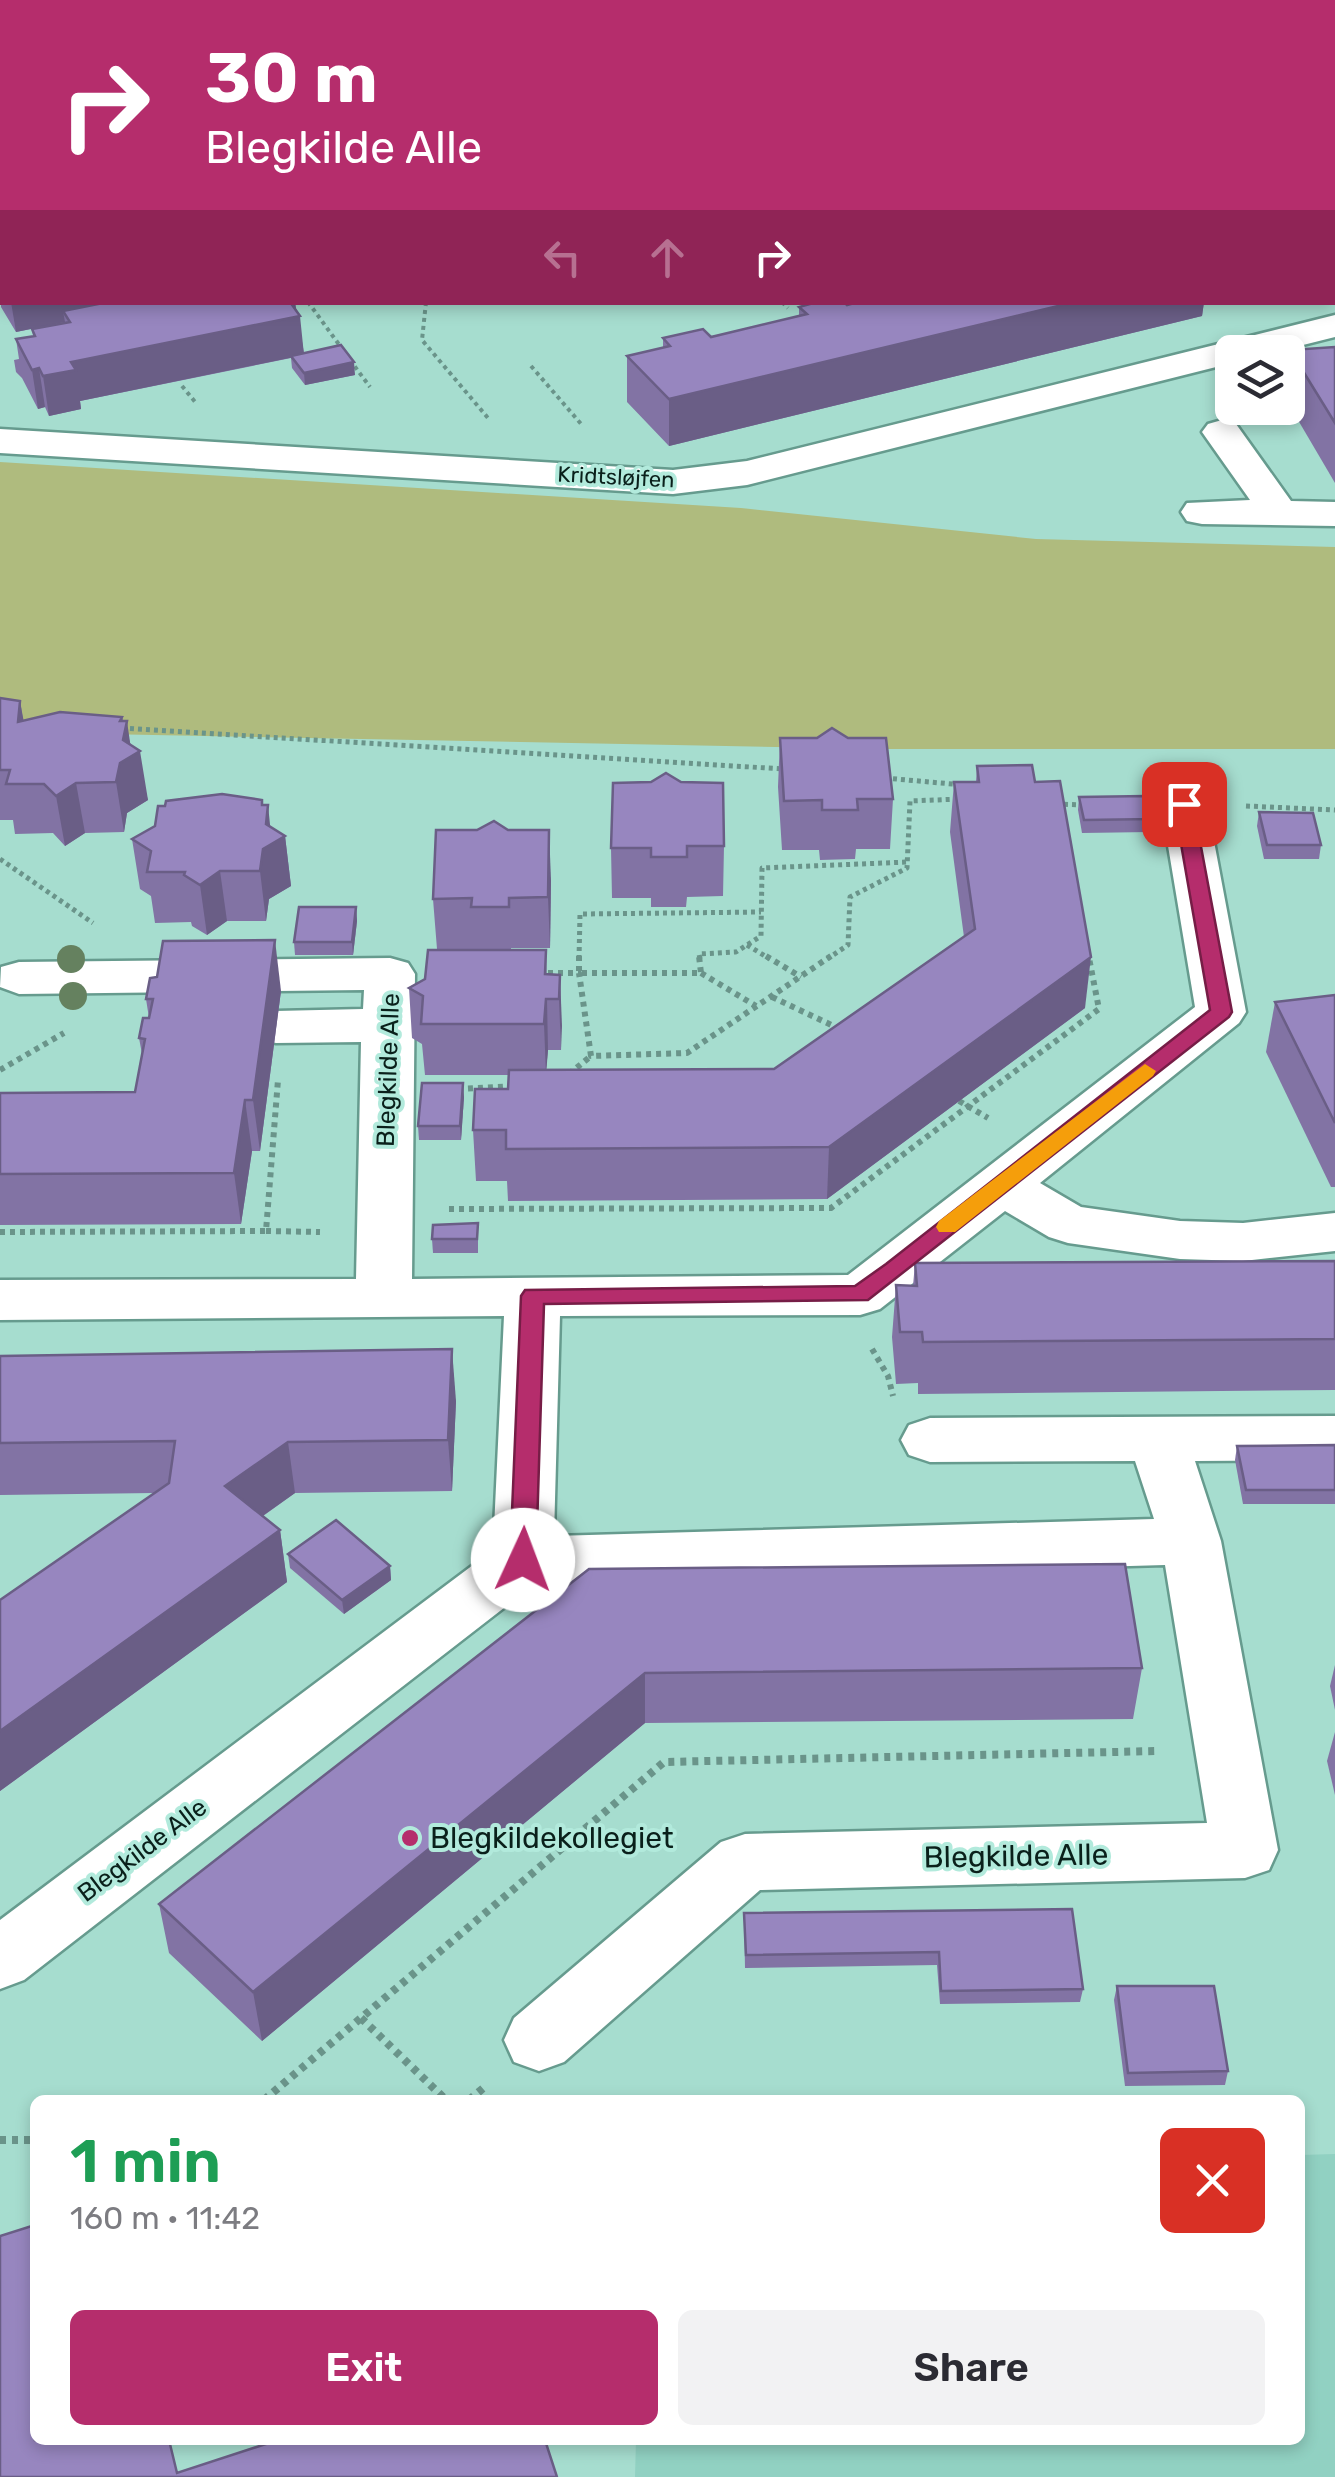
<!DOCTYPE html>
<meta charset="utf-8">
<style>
:root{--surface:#fff;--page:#f2f2f3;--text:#2b2b33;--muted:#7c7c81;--accent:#b52d6c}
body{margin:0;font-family:Rubik,sans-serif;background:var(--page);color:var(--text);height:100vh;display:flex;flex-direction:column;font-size:38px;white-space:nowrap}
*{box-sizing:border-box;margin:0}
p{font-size:32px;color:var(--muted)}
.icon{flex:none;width:55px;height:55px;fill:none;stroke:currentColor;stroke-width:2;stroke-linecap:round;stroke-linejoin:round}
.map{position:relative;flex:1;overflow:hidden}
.drawer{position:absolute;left:30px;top:2095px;width:1275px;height:350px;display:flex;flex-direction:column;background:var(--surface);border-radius:15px;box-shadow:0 5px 15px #0003}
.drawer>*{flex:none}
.hud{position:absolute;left:0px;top:0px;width:1335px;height:305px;box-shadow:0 5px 15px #0003;background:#b52d6c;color:#fff;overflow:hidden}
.controls{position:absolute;left:1215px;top:335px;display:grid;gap:20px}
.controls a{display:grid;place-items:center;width:90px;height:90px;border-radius:15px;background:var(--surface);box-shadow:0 5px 15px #0003;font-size:50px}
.pin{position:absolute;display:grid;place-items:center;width:85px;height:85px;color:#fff;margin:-42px;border-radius:20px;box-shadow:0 5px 15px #0006}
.me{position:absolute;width:110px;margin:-55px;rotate:2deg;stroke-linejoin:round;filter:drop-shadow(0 0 8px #0008)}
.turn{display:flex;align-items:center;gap:35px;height:210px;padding:0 40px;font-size:45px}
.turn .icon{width:130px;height:130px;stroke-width:2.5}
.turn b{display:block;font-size:70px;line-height:85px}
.lanes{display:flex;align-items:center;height:95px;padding:0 40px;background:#0003;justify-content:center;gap:50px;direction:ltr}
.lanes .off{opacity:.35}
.round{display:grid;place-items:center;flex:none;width:105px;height:105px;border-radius:15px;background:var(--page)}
.summary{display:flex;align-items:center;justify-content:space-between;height:170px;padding:0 40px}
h1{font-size:60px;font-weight:600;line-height:75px;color:#1e9e55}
.action{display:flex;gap:20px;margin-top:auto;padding:20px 40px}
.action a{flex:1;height:115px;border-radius:15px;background:var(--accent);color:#fff;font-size:40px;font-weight:600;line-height:115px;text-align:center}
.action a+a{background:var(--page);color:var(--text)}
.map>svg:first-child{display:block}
.built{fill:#91d1c2}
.green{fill:#afbb7e}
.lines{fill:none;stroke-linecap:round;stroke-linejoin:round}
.minor-casing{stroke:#669b8e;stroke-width:5}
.path-far3{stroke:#6a948a;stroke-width:4;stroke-dasharray:4 4;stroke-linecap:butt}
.path-far2{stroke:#6a948a;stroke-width:5;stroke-dasharray:4 4;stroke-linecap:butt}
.path-far1{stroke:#6a948a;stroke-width:6;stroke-dasharray:5 5;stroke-linecap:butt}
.path{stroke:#6a948a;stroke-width:8;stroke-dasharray:6 6;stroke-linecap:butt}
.minor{fill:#fff;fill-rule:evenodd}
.tree{fill:#65815f}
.wall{fill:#8273a4}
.shaded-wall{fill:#6a5e86}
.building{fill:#9786bf;stroke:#6a5e86;stroke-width:2.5}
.route{fill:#b52d6c;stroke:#761d46;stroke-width:2.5}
.slow{fill:#f59e0b}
.poi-dot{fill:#b52d6c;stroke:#b2eadc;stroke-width:4}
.labels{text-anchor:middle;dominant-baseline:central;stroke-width:8;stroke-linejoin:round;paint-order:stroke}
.far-street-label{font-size:22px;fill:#0a201b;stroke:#b2eadc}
.street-label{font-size:25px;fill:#0a201b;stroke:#b2eadc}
.near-poi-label{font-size:30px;fill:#0a201b;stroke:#b2eadc;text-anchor:start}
.near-street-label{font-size:30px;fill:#0a201b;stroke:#b2eadc}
</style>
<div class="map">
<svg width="1335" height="2477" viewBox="0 0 1335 2477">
<rect width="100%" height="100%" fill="#a6ddcf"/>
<!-- built -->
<polygon class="built" points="1335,2154 1335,2477 635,2477 636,2440 1300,2440 1300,2155"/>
<!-- green -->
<g class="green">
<polygon points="0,0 330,0 335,2 2,2 0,159"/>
<polygon points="0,462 741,508 1036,539 1335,547 1335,749 885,749 0,732"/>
</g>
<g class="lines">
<defs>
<g id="minor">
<polygon points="423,0 457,0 459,2 425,2"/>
<polygon points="1335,315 1335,337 1275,352 1232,352 1232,363 747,485 673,494 0,453 0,429 673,470 747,461"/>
<polygon points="1222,420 1236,424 1291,501 1335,502 1335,526 1202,524 1187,521 1181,512 1187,503 1250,500 1202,432 1208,424"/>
<polygon points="1184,790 1201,794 1207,804 1246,1012 1239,1023 1040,1183 1081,1207 1180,1221 1243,1223 1335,1213 1335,1251 1243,1261 1180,1259 1068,1243 1049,1237 1005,1211 880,1309 860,1315 560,1316 554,1536 1154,1519 1135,1461 930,1462 909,1455 901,1440 909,1425 930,1418 1335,1416 1335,1460 1195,1461 1221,1541 1278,1850 1269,1870 1245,1878 760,1890 564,2062 539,2071 514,2062 504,2040 514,2018 721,1842 745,1834 1207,1823 1165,1565 536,1583 24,1980 0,1989 0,1920 493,1550 504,1316 0,1320 0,1280 356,1279 361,1042 276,1043 258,1039 251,1027 258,1015 276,1011 363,1009 364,990 19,994 0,987 1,967 19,962 390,958 408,963 415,974 412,1279 848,1275 1195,1007 1161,804 1167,794"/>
</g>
</defs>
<!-- minor casing -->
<use href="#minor" class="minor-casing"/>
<!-- path-far3 -->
<g class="path-far3">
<polyline points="218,0 233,2"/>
<polyline points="1303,0 1309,2"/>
<polyline points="285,2 289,0"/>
<polyline points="336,2 353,0"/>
<polyline points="308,302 343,350"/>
<polyline points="426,302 422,340 488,418"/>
<polyline points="782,302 788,308"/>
<polyline points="350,360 370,387"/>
<polyline points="531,366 582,425"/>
<polyline points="182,386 196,403"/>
</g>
<!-- path-far2 -->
<g class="path-far2">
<polyline points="122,728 783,769"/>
<polyline points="885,778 963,785"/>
<polyline points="1056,804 1084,805"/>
<polyline points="1246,806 1335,810"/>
<polyline points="0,859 93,923"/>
<polyline points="747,945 770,959"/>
<polyline points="579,959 580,914 761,912"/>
<polyline points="700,959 699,954 736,952 761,936 762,868 908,862"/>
<polyline points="827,959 848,945 850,897 907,868 910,801 960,799"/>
</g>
<!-- path-far1 -->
<g class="path-far1">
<polyline points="579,956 579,973 701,973 699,956"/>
<polyline points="766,956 801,977"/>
<polyline points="538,973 579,973 591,1056 687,1053 831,956"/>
<polyline points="701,973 756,1006"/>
<polyline points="772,997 842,1030"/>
<polyline points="0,1070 64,1033"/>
<polyline points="569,1074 591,1056"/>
<polyline points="458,1089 515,1086"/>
<polyline points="959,1101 988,1118"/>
<polyline points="449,1209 831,1208 1099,1009 1089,958"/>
<polyline points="266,1231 320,1232"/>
<polyline points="0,1232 266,1231 278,1080"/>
<polyline points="872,1349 888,1376 893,1396"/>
</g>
<!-- path -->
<g class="path">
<polyline points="361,2018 446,2100"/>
<polyline points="264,2100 664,1762 1158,1751"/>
<polyline points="469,2100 487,2085"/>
<polyline points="0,2140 35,2140"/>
</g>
<!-- minor -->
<use href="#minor" class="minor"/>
</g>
<!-- trees -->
<g class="tree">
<circle cx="71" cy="959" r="14"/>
<circle cx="73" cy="996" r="14"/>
</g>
<!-- wall -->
<g class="wall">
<polygon points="0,142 2,142 2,302 295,302 304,353 355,375 305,385 292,368 291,358 80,401 81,409 49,416 45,407 38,409 22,378 16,372 14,360 19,359 16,339 33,336 32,329 65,323 65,322 16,332 1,307 0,229 2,228 0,225"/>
<polygon points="858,302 1204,302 1202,316 669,446 627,402 627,356 663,348 663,338 711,337 799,316 799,307 847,305"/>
<polygon points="1335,347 1335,483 1288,403 1288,368 1290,350"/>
<polygon points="0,698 20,701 23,720 122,717 148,800 127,813 124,832 85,833 65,846 53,833 15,834 13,820 0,820"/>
<polygon points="780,738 893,799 890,849 856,849 855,859 820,860 819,850 782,850 778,787"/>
<polygon points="977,766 1085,1008 827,1199 508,1201 507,1181 476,1181 473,1130 508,1089 509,1075 425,1075 422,1044 412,1038 409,988 474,950 474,949 437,949 433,899 551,880 550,948 511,948 511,950 547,975 560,975 561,1050 548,1050 546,1070 774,1069 964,937 950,832 954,782 976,782"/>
<polygon points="1079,797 1152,819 1150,832 1082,833 1078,810"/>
<polygon points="262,805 270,827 285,836 291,886 269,899 266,921 227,921 207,935 192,926 191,922 155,923 151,896 140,889 132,839"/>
<polygon points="1259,812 1321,845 1319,859 1264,859 1257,826"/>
<polygon points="724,846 723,896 687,897 686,907 651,907 651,898 612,898 611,848"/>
<polygon points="356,907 357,921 353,955 295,955 294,942"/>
<polygon points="281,991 260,1151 252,1151 241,1224 0,1225 0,1093 135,1092 142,1054 139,1038 149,1018 146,999"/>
<polygon points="1335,995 1335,1187 1331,1187 1266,1052 1275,1002"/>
<polygon points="464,1097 461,1140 419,1140 418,1126"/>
<polygon points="478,1223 478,1253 433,1253 432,1239"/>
<polygon points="1335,1261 1335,1390 918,1394 918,1383 896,1384 892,1337 896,1285 913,1286 915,1263"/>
<polygon points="0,1356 456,1401 452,1491 295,1493 263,1516 280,1530 287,1582 0,1791 0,1600 154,1493 0,1495"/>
<polygon points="1335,1445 1335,1504 1243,1504 1235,1460 1237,1446"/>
<polygon points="288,1554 390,1566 391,1580 344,1614 290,1568"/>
<polygon points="589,1569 1142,1668 1133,1719 645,1723 262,2041 169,1953 159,1904"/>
<polygon points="1335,1665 1335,1710 1330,1686"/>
<polygon points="1335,1732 1335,1795 1327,1761"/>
<polygon points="1072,1909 1083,1989 1080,2002 940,2004 937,1965 745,1968 744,1913"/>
<polygon points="1117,1986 1228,2071 1225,2085 1125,2086 1114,2000"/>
</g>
<!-- shaded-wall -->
<g class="shaded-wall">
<polygon points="1335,243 1335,286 1332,287 1332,244"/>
<polygon points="11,302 118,302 63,311 65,322 16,332"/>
<polygon points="286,302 295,302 297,317 300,316 304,355 80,401 81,409 49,416 43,376 71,362"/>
<polygon points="1075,302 1204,302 1202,316 669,446 669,399"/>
<polygon points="354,362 355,375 305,385 304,373"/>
<polygon points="39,368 45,407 38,409 32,370"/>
<polygon points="20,701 29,750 18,722"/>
<polygon points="122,717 124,735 127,721 132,756 140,751 148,800 127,813 124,832 116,782"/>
<polygon points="76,783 85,833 65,846 56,796"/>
<polygon points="268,805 272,844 285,836 291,886 269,899 266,921 260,871"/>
<polygon points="549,830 551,880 550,948 548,897"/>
<polygon points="220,871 227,921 207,935 200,885"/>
<polygon points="356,907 357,921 353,955 352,942"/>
<polygon points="275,940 281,991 260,1151 253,1100"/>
<polygon points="546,950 548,1050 546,1075 544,1024"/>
<polygon points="1091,957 1085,1008 827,1199 829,1147"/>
<polygon points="560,975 562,1026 561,1050 559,999"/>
<polygon points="463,1083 464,1097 461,1140 460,1126"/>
<polygon points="245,1100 252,1151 241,1224 234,1173"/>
<polygon points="452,1349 456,1401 452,1491 448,1440"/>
<polygon points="288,1442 295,1493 233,1537 225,1486"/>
<polygon points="280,1530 287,1582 0,1791 0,1731"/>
<polygon points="390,1566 391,1580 344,1614 342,1600"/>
<polygon points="645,1673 645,1723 262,2041 253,1992"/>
</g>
<!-- building -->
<g class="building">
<rect x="0" y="142" width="2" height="23"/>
<polygon points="0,178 2,178 2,202 0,198"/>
<polygon points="1332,188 1335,188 1335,243 1332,244"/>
<polygon points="2,228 2,266 0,262 0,229"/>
<polygon points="108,302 290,302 300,316 71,362 76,370 43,376 39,368 32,370 16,339 35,336 32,329 70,322 63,311"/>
<polygon points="817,302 844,302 847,305 858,302 1075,302 669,399 627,356 670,346 663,338 703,329 711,337 807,314 799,307"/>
<polygon points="341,345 354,362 304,373 291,356"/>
<polygon points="1335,347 1335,423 1290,350"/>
<polygon points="0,698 20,701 18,722 60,712 122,717 120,721 127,721 123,740 140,751 120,763 116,782 76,783 56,796 44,784 6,784 10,770 0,770"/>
<polygon points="832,728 848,738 886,738 893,799 857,799 858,810 822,810 822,800 784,801 780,738 817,738"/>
<polygon points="1032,765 1035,782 1060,781 1091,957 829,1147 506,1149 506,1130 473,1130 475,1089 508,1089 509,1070 774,1069 975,929 954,782 979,782 977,766"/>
<polygon points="666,773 681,782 723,783 724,846 687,846 687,857 651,857 651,848 611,848 613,783 651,782"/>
<polygon points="222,794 262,800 262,805 268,805 266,824 285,836 263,849 260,871 220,871 200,885 184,875 185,872 147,872 151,851 132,839 155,826 158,806 165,806 166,801"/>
<polygon points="1146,796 1152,819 1084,820 1079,797"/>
<polygon points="1259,812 1313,813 1321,845 1267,845"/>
<polygon points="494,821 508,830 549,830 548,897 509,898 509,907 471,907 472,898 433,899 436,830 477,830"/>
<polygon points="299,907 356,907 352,942 294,942"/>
<polygon points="275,940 253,1100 245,1100 234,1173 0,1174 0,1093 135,1092 145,1039 139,1038 143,1018 149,1018 153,999 146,999 150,978 157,977 163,941"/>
<polygon points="428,950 546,950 545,974 560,975 559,999 546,999 544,1024 421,1024 423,996 409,988 425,979"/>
<polygon points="1335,995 1335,1123 1275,1002"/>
<polygon points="422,1083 463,1083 460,1126 418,1126"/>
<polygon points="478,1223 477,1239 432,1239 433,1225"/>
<polygon points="1335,1261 1335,1339 923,1342 922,1332 900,1332 896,1285 917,1286 915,1263"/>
<polygon points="452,1349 448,1440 288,1442 225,1486 280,1530 0,1731 0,1600 169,1483 175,1441 0,1443 0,1356"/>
<polygon points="1335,1445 1335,1490 1246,1490 1237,1446"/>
<polygon points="336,1520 390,1566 342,1600 288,1554"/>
<polygon points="1125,1564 1142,1668 645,1673 253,1992 159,1904 589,1569"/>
<polygon points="1072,1909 1083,1989 941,1991 939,1952 746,1955 744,1913"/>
<polygon points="1117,1986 1214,1986 1228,2071 1128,2073"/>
<polygon points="35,2225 35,2440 169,2440 177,2473 278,2440 545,2440 557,2477 0,2477 0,2236"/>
</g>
<!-- route -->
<polygon class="route" points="1184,798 1193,804 1232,1012 1229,1017 868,1300 544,1304 536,1560 532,1567 514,1567 510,1560 521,1296 525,1290 855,1286 886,1264 1210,1010 1174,804"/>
<!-- slow -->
<polygon class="slow" points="1145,1064 1156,1071 1153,1076 955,1232 939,1232 936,1227 939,1221"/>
<!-- markers -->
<circle class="poi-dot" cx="410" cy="1838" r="10"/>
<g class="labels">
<!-- far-street labels -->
<g class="far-street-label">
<text transform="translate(616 477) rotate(3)">Kridtsløjfen</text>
</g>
<!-- street labels -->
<g class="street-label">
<text transform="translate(388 1070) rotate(-88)">Blegkilde Alle</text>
<text transform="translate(142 1850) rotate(-37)">Blegkilde Alle</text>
</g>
<!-- near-poi labels -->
<g class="near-poi-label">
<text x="430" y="1838">Blegkildekollegiet</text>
</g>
<!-- near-street labels -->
<g class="near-street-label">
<text transform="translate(1016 1856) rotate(-1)">Blegkilde Alle</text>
</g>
</g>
</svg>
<div class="controls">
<a><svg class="icon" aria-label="layers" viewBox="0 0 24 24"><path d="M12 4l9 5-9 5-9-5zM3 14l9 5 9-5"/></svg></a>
</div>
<div class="pin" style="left:1184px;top:804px;background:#d93025"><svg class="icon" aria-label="arrive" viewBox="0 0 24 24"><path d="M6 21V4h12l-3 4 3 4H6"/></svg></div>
<svg class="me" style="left:523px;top:1560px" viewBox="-20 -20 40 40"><circle r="19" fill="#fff"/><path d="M0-13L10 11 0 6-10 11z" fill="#b52d6c"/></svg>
<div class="hud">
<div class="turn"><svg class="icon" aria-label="right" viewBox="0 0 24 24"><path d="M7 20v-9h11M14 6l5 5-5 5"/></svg><div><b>30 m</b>Blegkilde Alle</div></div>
<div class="lanes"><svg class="icon off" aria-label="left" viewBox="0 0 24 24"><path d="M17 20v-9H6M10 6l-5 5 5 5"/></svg><svg class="icon off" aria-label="ahead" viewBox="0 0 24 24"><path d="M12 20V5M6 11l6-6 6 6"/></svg><svg class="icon" aria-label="right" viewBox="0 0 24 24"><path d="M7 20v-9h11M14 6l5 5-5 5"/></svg></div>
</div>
<section class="drawer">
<div class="summary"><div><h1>1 min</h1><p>160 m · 11:42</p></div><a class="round" style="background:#d93025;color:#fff"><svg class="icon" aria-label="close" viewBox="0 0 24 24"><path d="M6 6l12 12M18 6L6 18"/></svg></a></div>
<div class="action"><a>Exit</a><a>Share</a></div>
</section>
</div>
